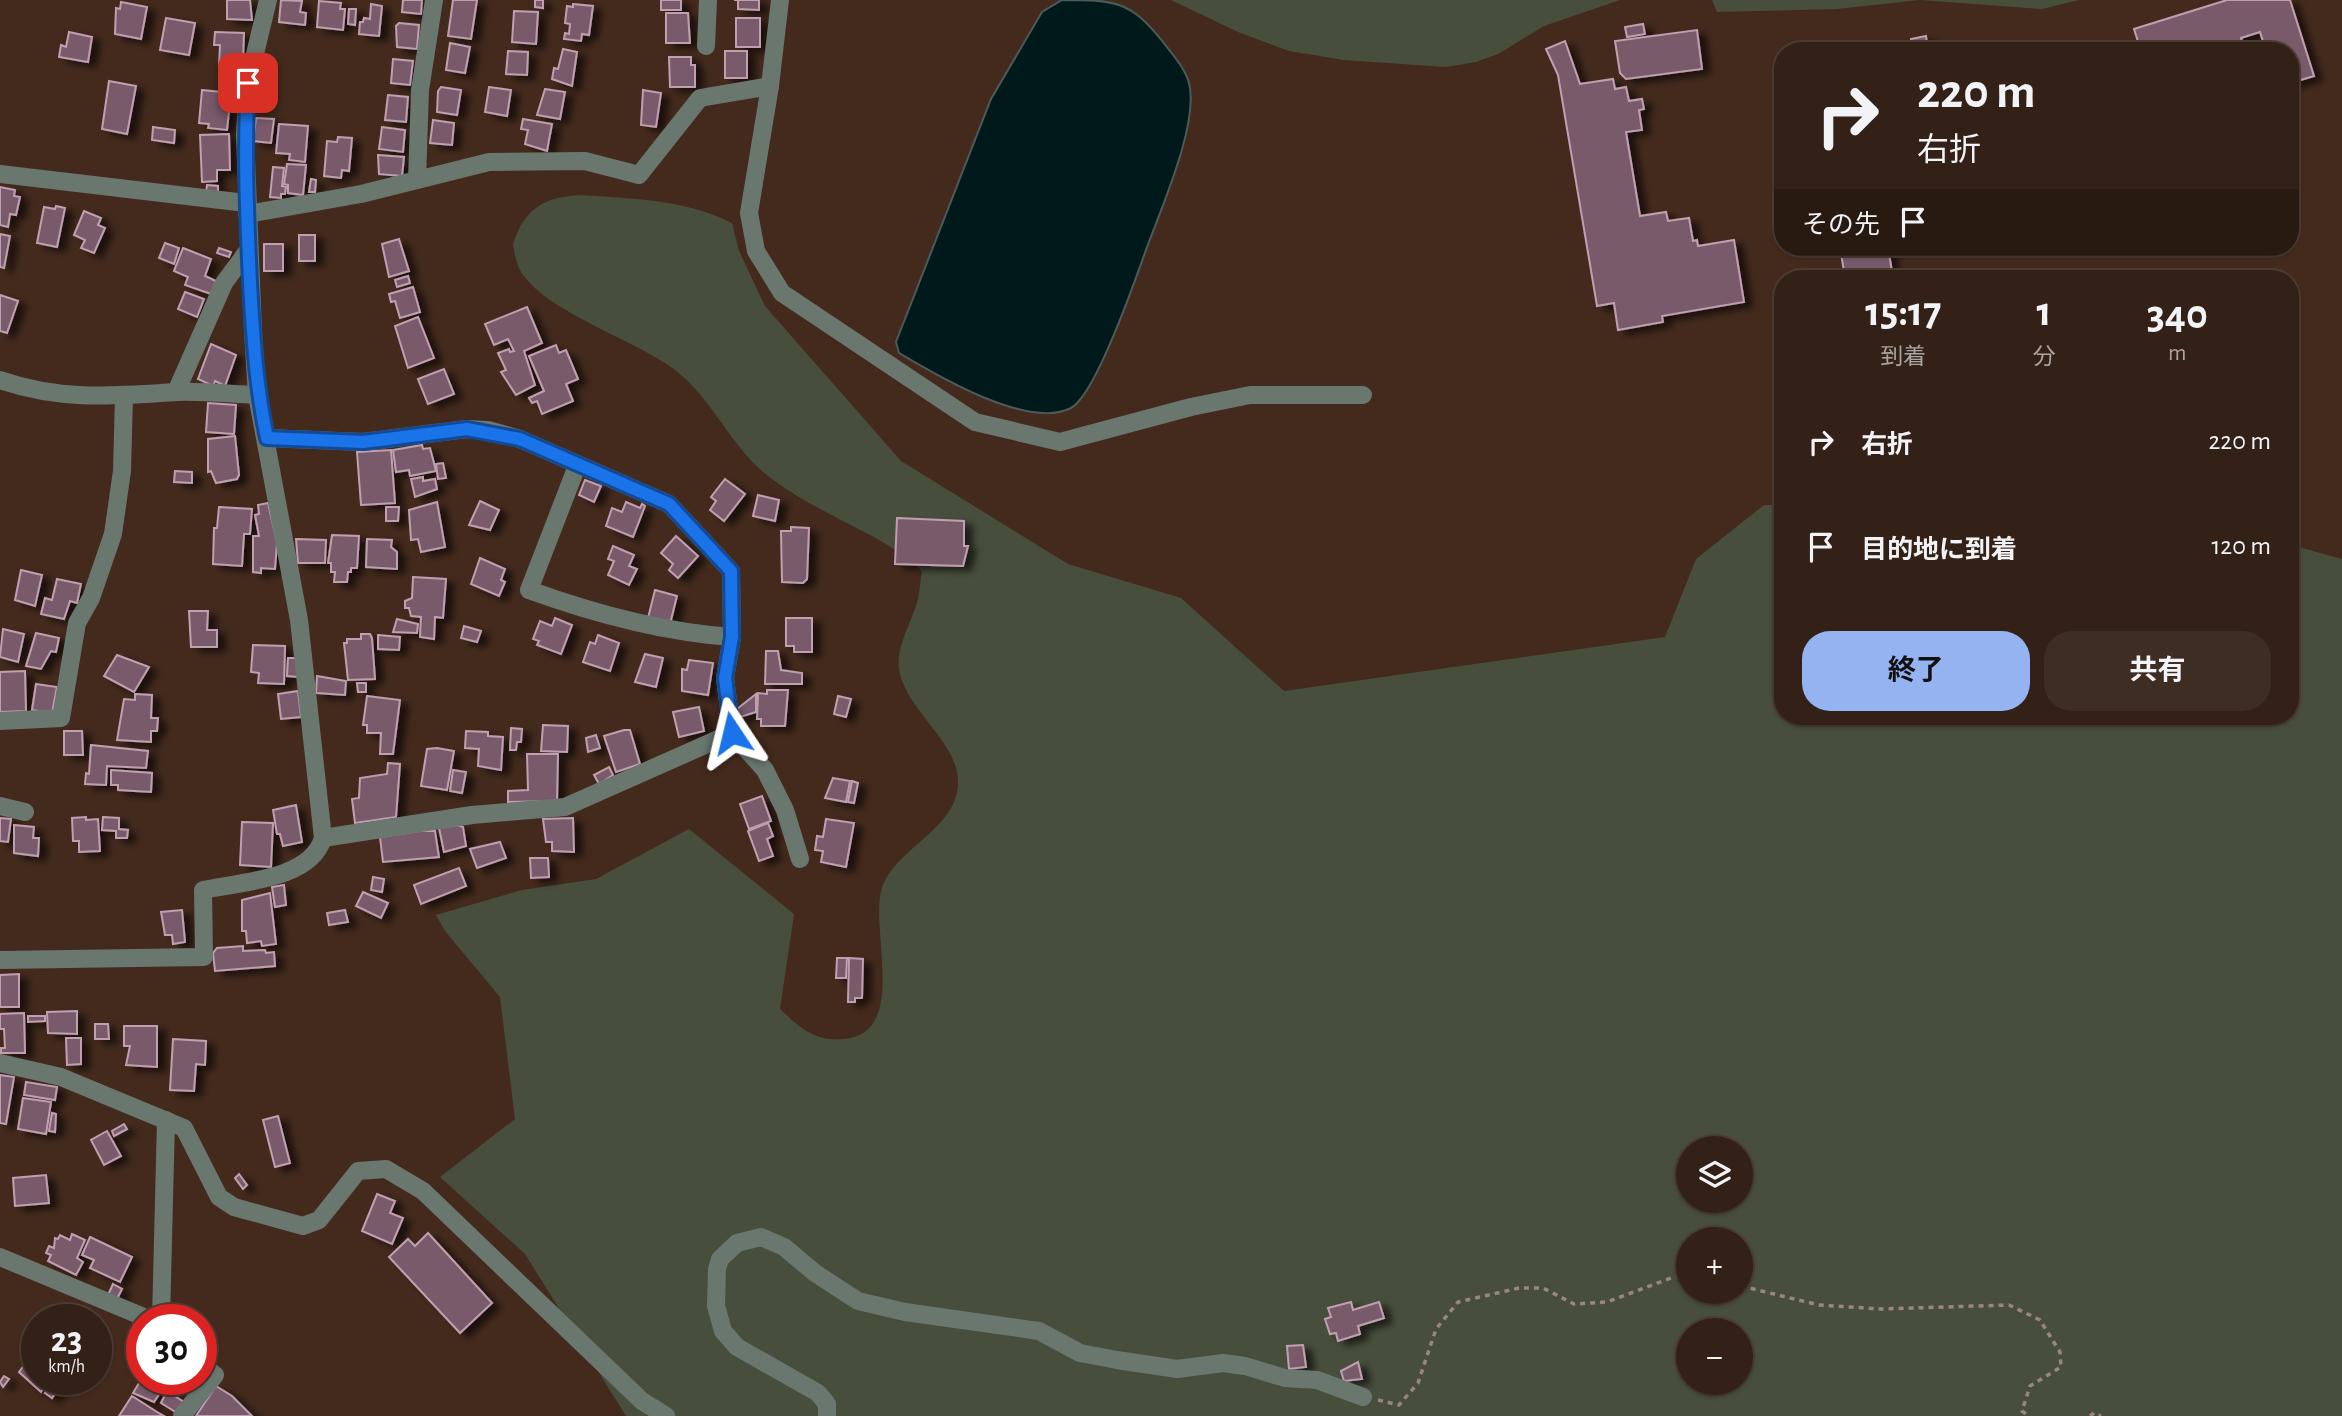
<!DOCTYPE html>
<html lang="ja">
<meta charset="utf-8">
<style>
:root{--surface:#332016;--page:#3e2d23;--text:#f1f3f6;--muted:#a9a3a1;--line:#4e3e35;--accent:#95b2f1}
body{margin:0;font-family:"Alegreya Sans","Noto Sans JP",sans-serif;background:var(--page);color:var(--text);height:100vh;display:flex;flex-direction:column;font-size:26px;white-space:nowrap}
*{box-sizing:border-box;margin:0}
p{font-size:23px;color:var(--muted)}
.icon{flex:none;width:38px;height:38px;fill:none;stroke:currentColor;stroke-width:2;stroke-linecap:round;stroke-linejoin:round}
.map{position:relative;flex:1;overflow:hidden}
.panel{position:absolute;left:1774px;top:270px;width:525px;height:455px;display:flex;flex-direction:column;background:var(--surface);border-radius:28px;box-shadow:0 2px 5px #0004,0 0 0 2px var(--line)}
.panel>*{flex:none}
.top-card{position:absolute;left:1774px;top:42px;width:525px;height:214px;border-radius:28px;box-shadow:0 2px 5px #0004,0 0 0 2px var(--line);background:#332016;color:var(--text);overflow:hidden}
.fabs{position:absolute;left:1676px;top:1136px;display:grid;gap:14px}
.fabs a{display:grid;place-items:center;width:77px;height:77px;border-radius:50%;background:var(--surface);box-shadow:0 2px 5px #0004,0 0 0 2px var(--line);font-size:35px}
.speed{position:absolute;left:21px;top:1304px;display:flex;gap:14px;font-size:35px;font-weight:700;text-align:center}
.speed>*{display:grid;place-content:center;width:91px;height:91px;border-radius:50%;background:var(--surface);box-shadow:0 2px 5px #0004,0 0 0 2px var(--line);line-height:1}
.speed small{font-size:18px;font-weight:400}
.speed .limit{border:10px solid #d22;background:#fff;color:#111}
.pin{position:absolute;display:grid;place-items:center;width:60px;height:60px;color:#fff;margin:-30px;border-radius:14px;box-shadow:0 4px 10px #0006}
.me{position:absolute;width:77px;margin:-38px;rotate:350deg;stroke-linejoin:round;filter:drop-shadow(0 0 5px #0008)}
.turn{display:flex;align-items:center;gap:24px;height:147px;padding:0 28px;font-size:32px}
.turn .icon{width:91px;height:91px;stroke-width:2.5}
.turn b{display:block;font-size:49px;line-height:60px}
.then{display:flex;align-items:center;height:66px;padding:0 28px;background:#0003;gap:14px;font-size:26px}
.eta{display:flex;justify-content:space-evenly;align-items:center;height:119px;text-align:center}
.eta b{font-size:42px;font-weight:700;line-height:49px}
.primary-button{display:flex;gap:14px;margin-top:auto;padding:14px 28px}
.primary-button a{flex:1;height:80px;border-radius:28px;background:var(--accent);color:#111;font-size:28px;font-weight:700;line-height:80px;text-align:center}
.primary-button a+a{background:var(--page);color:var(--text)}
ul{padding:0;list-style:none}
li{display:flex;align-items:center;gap:21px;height:105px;padding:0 28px}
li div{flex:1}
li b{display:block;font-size:26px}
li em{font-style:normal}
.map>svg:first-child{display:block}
.green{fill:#484e3c;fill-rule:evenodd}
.water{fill:#001a1c;stroke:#4c5a5a;stroke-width:2}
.building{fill:#785a6a;stroke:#c09fb0;stroke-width:2;filter:url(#shadow)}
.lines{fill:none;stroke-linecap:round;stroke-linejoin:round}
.path{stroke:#9a867b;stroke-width:3.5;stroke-dasharray:5 5;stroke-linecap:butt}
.minor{stroke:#69776f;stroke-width:18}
.route-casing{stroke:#114b97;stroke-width:18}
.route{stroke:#1a73e8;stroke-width:12}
</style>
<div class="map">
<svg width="2342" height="1416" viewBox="0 0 2342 1416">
<defs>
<filter id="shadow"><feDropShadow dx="8" dy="4.5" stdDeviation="3.5" flood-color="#0009"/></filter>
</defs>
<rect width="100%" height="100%" fill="#442a1d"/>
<!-- green -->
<g class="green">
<polygon points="1171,0 1620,0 1544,26 1498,54 1476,62 1446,67 1344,60 1289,51 1238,32"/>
<polygon points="1712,0 2079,0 2042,9 1920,0 1837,9 1717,12"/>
<path d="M581 195C634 199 684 199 732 223L739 251 765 306 901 461 1068 564 1181 598 1284 691 1665 637 1696 559 1764 505H1783V716H2291V545L2342 559V1416H626L525 1254 440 1177 515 1119 500 997 445 931 436 915 522 890 596 879 689 829 794 914 780 1009C800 1028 816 1042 844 1039 911 1033 867 924 883 885 899 846 960 827 958 780 957 741 905 709 899 669 896 645 913 621 918 598 920 590 920 581 922 572L915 563C870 530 816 512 772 479 730 449 712 394 668 365 628 338 550 312 523 275 517 267 515 256 513 245 524 208 544 197 581 195ZM1689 1148H1741V1200H1689ZM1689 1239H1741V1292H1689ZM1689 1330H1741V1382H1689Z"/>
</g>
<!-- water -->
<path class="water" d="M1062 0C1114 0 1130 0 1163 42 1172 54 1185 68 1189 83 1200 125 1157 217 1142 261 1132 289 1095 395 1071 408 1028 430 936 375 899 353L896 342 991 99 1042 12Z"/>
<!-- building -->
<g class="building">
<polygon points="227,0 250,0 252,20 227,19"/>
<polygon points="281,0 302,1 300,12 306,13 305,25 279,22"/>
<polygon points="403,0 422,0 421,14 402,12"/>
<polygon points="453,0 477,0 471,39 448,36"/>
<polygon points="535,0 543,0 543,8 535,7"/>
<rect x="661" y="0" width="20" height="10"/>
<polygon points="734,0 759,0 759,10 738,9 738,0"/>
<polygon points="2227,0 2290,0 2314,76 2291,83 2291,51 2266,51 2260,32 2241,38 2245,51 2141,51 2134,29"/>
<polygon points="319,1 341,3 340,9 345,9 343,30 317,27"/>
<polygon points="121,2 147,7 141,39 115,34 116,8 120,9"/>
<polygon points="371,4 382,6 379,36 359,34 360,22 363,22 364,18 370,19"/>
<polygon points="573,4 593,6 589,35 582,34 581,41 564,39 565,33 569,34 570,24 565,23 567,6 573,7"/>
<polygon points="349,9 356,9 355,25 348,24"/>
<polygon points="514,11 538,12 536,44 512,42"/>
<polygon points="666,13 688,13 690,43 666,43"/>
<polygon points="166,18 195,23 189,55 160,50"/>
<rect x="736" y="18" width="24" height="29"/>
<polygon points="399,23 419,25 417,49 397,47 396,26"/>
<polygon points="1643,24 1645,34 1627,37 1625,27"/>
<polygon points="1697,30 1702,69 1626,79 1620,73 1615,41"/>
<polygon points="69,32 92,37 88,62 59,57 61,45 66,47"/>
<polygon points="215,32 244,33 243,61 236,61 236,66 219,65 220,45 214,45"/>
<polygon points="1926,36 1928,51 1913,51 1911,39"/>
<polygon points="1565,41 1580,84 1613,79 1615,89 1626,87 1629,101 1642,99 1644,109 1639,110 1642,130 1626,132 1640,216 1666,212 1668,221 1689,218 1693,241 1697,240 1698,246 1734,240 1744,302 1662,316 1663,322 1618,330 1614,303 1597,306 1558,75 1546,49"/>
<polygon points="1902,41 1904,51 1881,51 1880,44"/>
<polygon points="450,43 470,47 465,73 446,70"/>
<polygon points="563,49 577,52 572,86 552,79 554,68 558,69"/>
<polygon points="508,51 528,52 527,75 506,74"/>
<rect x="725" y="51" width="22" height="27"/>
<polygon points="669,57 691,57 691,65 695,65 695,87 670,87"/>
<polygon points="393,59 413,61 410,85 391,83"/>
<polygon points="109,81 136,86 127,134 102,129"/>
<polygon points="441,87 461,90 457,115 437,112 438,91"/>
<polygon points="489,87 511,90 507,116 485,112"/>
<polygon points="545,89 565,92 560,119 537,115"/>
<polygon points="202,90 231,93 227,130 208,128 209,124 199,123"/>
<polygon points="643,90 661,93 656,127 641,125"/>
<polygon points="388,95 408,97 406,122 385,120"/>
<polygon points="256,118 274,119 271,143 253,141"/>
<polygon points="523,119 552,124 547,151 525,144 528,130 521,129"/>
<polygon points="433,120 454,123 452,145 430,143"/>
<polygon points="279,124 308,126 305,162 289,160 290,154 276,153"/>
<polygon points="153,127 175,130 174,143 152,140"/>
<polygon points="382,127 405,130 403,152 379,149"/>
<polygon points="229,134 230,170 217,170 217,181 202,182 200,135"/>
<polygon points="338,137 352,138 349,171 342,170 341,178 324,176 327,141 337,142"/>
<polygon points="378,155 404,157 402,176 379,174"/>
<polygon points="287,164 306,165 303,195 288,193 288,185 284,184"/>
<polygon points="273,167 284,168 282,186 286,187 285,194 281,194 281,198 270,197"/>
<polygon points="311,179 316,180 315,192 309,192"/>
<polygon points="207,185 218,186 218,193 206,192"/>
<polygon points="0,187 15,190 14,196 20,197 16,215 10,214 8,227 0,225"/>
<polygon points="56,206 65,208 57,247 37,243 44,207 55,209"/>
<polygon points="84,211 101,218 98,225 105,228 94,253 81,248 85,240 74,235"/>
<polygon points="0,234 10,236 4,268 0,267"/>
<rect x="299" y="235" width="16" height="26"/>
<polygon points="399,239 409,271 389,277 382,244"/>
<polygon points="165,243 179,248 174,264 159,258"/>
<rect x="264" y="244" width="19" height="27"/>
<polygon points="1840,247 1888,247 1893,278 1845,278"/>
<polygon points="183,248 211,259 205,276 216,281 211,294 185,285 188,277 174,271"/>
<polygon points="219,248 231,252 229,257 217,253"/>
<polygon points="408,276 410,283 397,287 395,280"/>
<polygon points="413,287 420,312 400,318 395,301 391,302 389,294"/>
<polygon points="185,292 204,299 197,317 178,309"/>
<polygon points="0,295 18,301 7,333 0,331"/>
<polygon points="527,307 542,343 524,351 535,385 516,395 501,372 506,370 498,353 509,349 510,352 514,351 508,339 494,345 485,324"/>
<polygon points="418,317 434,358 408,368 395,326"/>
<polygon points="211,344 236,355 225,386 215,381 213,386 198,379"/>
<polygon points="556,345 559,353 566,350 578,379 566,384 573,401 542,414 537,401 532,403 529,398 544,391 529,356"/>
<polygon points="444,369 454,394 428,404 418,379"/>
<polygon points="208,403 236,405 234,434 206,432"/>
<polygon points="235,436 239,475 237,479 216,483 211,471 208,472 208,439"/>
<polygon points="422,445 423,449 430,448 436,471 410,476 409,470 396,472 393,450"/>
<polygon points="391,450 395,503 361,505 357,452"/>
<polygon points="443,463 446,478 438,479 436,464"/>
<polygon points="175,471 192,472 192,483 174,482"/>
<polygon points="423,477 423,481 435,479 437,489 415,497 411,479"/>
<polygon points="725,479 745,494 724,521 710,510 716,501 711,497"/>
<polygon points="585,480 601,486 594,502 579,495"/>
<polygon points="758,495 779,500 775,521 753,516"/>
<polygon points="480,501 499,510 490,530 469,525"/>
<polygon points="437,502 445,547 421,552 418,539 411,540 409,510"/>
<polygon points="626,502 640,508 642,504 645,506 633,537 606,526 612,508 622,512"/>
<polygon points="268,503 277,543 275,569 261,568 261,573 253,572 253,536 259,536 255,515 259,514 258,505"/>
<polygon points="219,507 252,509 250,534 244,534 242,566 213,564 214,528 217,528"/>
<polygon points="386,507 399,507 398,521 386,521"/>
<polygon points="897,518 964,521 964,546 968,546 963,566 895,564"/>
<polygon points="791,527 809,528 807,579 803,583 782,582 781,531 791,531"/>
<polygon points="332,535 359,536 357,568 351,568 351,572 348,572 347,582 334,582 335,572 331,572 331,563 328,563"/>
<polygon points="676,536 698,556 678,578 669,570 673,564 661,553"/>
<polygon points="296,539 326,540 325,563 298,563"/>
<polygon points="367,539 392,540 391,547 397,552 397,569 366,567"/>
<polygon points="613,546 634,555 629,566 637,569 629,585 608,575 614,561 608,559"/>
<polygon points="480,558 505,569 501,580 505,582 499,596 471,584"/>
<polygon points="21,570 42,575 35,606 15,600"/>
<polygon points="413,577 446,579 443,618 435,617 434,639 420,637 421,617 411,616 409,608 405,608 405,601 412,598"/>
<polygon points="57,579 81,584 77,603 70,601 64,619 41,614 45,598 52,600"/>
<polygon points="655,590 677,596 670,624 648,618"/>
<polygon points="189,611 208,611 207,630 217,630 217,647 191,647"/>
<polygon points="555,618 572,625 561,654 537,645 539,641 533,639 540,621 552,626"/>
<polygon points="786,618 812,618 812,652 794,652 794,646 786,646"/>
<polygon points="397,619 418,624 417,633 393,632"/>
<polygon points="464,626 481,631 477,642 461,638"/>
<polygon points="3,629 24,634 18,662 0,657"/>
<polygon points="36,633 59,638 56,652 51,651 41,669 26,666"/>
<polygon points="361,634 370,634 372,638 375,679 348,680 344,643 347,643 347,639 361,639"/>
<polygon points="378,635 400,637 399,650 378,649"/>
<polygon points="598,635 619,643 610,671 583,662 590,642 595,644"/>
<polygon points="253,645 285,646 284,684 258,683 259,673 251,672"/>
<polygon points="766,651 778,651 781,670 802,673 802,684 765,684"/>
<polygon points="645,654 663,658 656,687 635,682"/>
<polygon points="117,655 149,667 134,692 104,676"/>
<polygon points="288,658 296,658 298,677 287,676"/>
<polygon points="689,660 713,663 708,695 682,691 682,669 687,670"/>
<polygon points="25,671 26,711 0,712 0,672"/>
<polygon points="317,676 346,681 345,695 316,693"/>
<polygon points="357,683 366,683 366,692 358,692"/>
<polygon points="36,684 57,687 52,713 32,710"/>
<polygon points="767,690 788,690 785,726 761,726 761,719 757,719 758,693 767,694"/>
<polygon points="298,691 301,717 281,719 278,694"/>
<polygon points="135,694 152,695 151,718 158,718 157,731 151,731 151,742 117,740 124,699 135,700"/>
<polygon points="756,694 756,712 737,718 737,709"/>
<polygon points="367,696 400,700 393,754 380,754 381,733 367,733 367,725 363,725"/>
<polygon points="838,696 851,699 846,717 834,714"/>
<polygon points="699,707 704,731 679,737 673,712"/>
<polygon points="543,725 568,726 567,752 541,751"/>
<polygon points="511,728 522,729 521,742 517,742 516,750 510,750"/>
<polygon points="624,730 630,730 640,764 616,772 604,736"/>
<polygon points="64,731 82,731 83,755 64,755"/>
<polygon points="466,731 488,732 488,736 503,737 501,770 478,766 479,749 465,748"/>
<polygon points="596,735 600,748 588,752 586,738"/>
<polygon points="91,745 148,751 146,768 107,766 106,785 85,784 86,773 89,774"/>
<polygon points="437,748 454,751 447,790 421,786 427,749"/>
<polygon points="527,754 558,754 557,801 508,802 508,791 528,790"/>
<polygon points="388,763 400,764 396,817 355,823 352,799 359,798 360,778 387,774"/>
<polygon points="609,767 613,775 599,784 594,775"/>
<polygon points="111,770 152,773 151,792 118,790 118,785 111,785"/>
<polygon points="453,770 466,772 462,793 450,791"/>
<polygon points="833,778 850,781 846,802 825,798"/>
<polygon points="852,781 858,783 854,803 848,802"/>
<polygon points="762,796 771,821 749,829 740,804"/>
<polygon points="296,805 302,842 283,846 280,834 277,834 273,810"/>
<polygon points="86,817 86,820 98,819 100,851 79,852 79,841 73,841 72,818"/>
<polygon points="103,817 119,818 119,829 128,830 127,838 116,838 116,831 102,830"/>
<polygon points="0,818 11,819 8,842 0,841"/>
<polygon points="573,818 574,852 552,851 552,842 546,842 543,819"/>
<polygon points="826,819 854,823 846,867 821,862 823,851 815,850 817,836 823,837"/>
<polygon points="242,822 273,823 271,867 240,865"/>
<polygon points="768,823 773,836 767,839 773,856 759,861 748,831"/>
<polygon points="14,825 34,827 33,838 39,838 38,856 14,853"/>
<polygon points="457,825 463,827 466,846 444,852 439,828"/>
<polygon points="420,831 435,831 439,857 383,862 380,837"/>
<polygon points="500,842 506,858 477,868 470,849"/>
<polygon points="530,858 548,858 549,877 531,878"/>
<polygon points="459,868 466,886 421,904 414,885"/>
<polygon points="373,877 384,879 382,892 371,890"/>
<polygon points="284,885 286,905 275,907 272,887"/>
<polygon points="363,892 388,903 381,918 356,906"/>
<polygon points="270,893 276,944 262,946 261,941 247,943 246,931 242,931 242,900"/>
<polygon points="182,910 185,942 173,944 172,935 165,935 161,912"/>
<polygon points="345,910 348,922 329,925 327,913"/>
<polygon points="243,946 243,951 265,950 266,953 274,952 275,966 215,971 213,953 217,948"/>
<polygon points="837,958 847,958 846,978 836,978"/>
<polygon points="849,958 863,959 862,998 855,998 855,1002 848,1002"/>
<polygon points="19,974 19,1007 0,1007 0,975"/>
<polygon points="77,1011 77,1034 48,1033 47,1012"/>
<polygon points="24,1013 25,1053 1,1053 1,1048 5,1048 4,1029 0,1029 0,1014"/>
<polygon points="28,1016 45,1016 45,1021 28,1022"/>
<polygon points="95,1024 108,1024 109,1039 95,1039"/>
<polygon points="124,1026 157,1026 157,1067 126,1065 130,1046 124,1046"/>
<polygon points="66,1038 81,1038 81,1064 67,1065"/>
<polygon points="173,1039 206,1041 205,1065 196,1064 194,1091 170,1090"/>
<polygon points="0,1075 14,1077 6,1124 0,1123"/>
<polygon points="26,1082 57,1087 55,1100 24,1095"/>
<polygon points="23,1098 51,1102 46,1134 18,1129"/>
<polygon points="52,1113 56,1114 55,1132 49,1131"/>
<polygon points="278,1116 290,1163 275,1167 263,1120"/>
<polygon points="124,1124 127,1129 114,1136 112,1131"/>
<polygon points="107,1131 121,1156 104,1165 91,1140"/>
<polygon points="239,1174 247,1185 243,1189 235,1178"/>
<polygon points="46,1175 49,1203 15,1206 13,1178"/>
<polygon points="377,1194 395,1201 390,1213 403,1218 392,1244 362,1231"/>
<polygon points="428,1233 492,1303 460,1333 389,1257 408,1239 415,1246"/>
<polygon points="72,1234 85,1240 77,1258 83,1262 76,1275 48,1261 51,1255 46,1253 49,1246 54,1248 55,1238 58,1239 60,1235 70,1240"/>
<polygon points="90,1237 132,1257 120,1282 90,1268 94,1260 82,1255"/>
<polygon points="113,1284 122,1289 117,1299 108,1295"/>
<polygon points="1351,1302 1353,1310 1379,1302 1384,1318 1358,1326 1360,1334 1338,1341 1336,1333 1330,1334 1325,1319 1331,1317 1328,1308"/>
<polygon points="1303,1345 1306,1367 1289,1369 1287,1346"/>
<polygon points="36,1349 37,1379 65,1379 52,1398 45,1393 49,1388 45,1386 41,1392 19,1372"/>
<polygon points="1358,1362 1362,1379 1344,1381 1341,1371"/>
<polygon points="4,1376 9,1379 3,1387 0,1382"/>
<polygon points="142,1378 162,1390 154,1402 133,1393"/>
<polygon points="216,1386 232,1396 252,1416 196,1416"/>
<polygon points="167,1391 184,1402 177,1413 161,1403"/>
<polygon points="132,1396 157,1412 164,1416 119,1416"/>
</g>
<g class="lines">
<!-- path -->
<g class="path">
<polyline points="1741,1286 1819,1305 1881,1309 2009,1305 2040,1320 2060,1352 2061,1367 2030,1386 2022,1411 2029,1416"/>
<polyline points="1378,1400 1399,1405 1418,1383 1436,1329 1458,1302 1519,1288 1543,1288 1574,1304 1607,1302 1682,1274 1689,1276"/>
<polyline points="2090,1416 2094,1413 2101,1416"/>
</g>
<!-- minor -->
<g class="minor">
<polyline points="780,0 770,86 749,213 756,251 782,293 975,422 1060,442 1191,407 1250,395 1363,395"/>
<polyline points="706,46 708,0"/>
<polyline points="0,174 246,203"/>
<polyline points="417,180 420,90 434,0"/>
<polyline points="247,214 361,194 489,162 585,161 639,175 700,98 770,86"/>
<path d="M0 380C61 401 113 396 176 392 203 391 231 394 257 395"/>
<polyline points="176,392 224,283 249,249"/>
<polyline points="267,438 363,442 467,429 488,430 520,439 669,504 731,571 732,637 725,678 732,733 565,807 472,815 323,838"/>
<path d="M577 466 529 590C595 614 661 632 732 637"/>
<polyline points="0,721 61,718 77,623 91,598 113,534 122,471 124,396"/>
<polyline points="732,733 765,770 785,810 800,859"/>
<polyline points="0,806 25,812"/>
<path d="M0 960 204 957 203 890C240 882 311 880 323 838L299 620 257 395 253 331 245 135 248 83 268 0"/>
<polyline points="0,1063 61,1077 184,1128 219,1197 234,1207 303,1226 319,1220 358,1171 386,1169 423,1191 642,1401 666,1416"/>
<polyline points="0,1257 151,1320"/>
<polyline points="161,1320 166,1120"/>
<polyline points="182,1416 215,1375 201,1364"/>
<polyline points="827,1416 827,1404 818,1393 737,1347 723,1331 716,1306 717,1269 720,1259 737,1243 761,1237 784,1247 815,1273 858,1301 905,1312 1039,1331 1080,1353 1117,1360 1177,1369 1223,1363 1245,1366 1285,1378 1317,1380 1363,1397"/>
</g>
</g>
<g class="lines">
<defs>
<path id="route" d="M248 83C244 150 247 216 250 283 253 335 256 387 267 438L363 442 467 429 520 439 669 504 731 571 732 637 725 678 732 733"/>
</defs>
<!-- route casing -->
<use href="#route" class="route-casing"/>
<!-- route -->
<use href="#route" class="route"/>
</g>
</svg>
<div class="fabs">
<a><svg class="icon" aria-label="layers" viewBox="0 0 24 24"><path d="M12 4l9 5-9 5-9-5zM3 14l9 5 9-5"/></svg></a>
<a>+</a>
<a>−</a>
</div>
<div class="speed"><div>23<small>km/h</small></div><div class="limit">30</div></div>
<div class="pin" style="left:248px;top:83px;background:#d93025"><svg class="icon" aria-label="arrive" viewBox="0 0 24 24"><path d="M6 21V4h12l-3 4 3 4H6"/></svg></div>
<svg class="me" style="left:732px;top:733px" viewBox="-20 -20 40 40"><path d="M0-17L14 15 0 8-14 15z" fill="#1a73e8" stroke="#fff" stroke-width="4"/></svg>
<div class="top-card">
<div class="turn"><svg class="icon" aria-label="right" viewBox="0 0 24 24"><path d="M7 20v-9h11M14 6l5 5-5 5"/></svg><div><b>220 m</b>右折</div></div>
<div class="then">その先<svg class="icon" aria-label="arrive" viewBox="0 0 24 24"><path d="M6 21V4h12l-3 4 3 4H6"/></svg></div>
</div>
<section class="panel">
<div class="eta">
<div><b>15:17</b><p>到着</p></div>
<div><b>1</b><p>分</p></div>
<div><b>340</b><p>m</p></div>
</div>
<ul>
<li><svg class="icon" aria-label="right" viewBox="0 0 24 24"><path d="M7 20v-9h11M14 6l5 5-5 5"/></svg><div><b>右折</b></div><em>220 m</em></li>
<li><svg class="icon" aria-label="arrive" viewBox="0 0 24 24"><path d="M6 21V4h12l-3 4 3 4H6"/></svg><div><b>目的地に到着</b></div><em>120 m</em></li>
</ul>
<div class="primary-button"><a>終了</a><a>共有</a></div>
</section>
</div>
